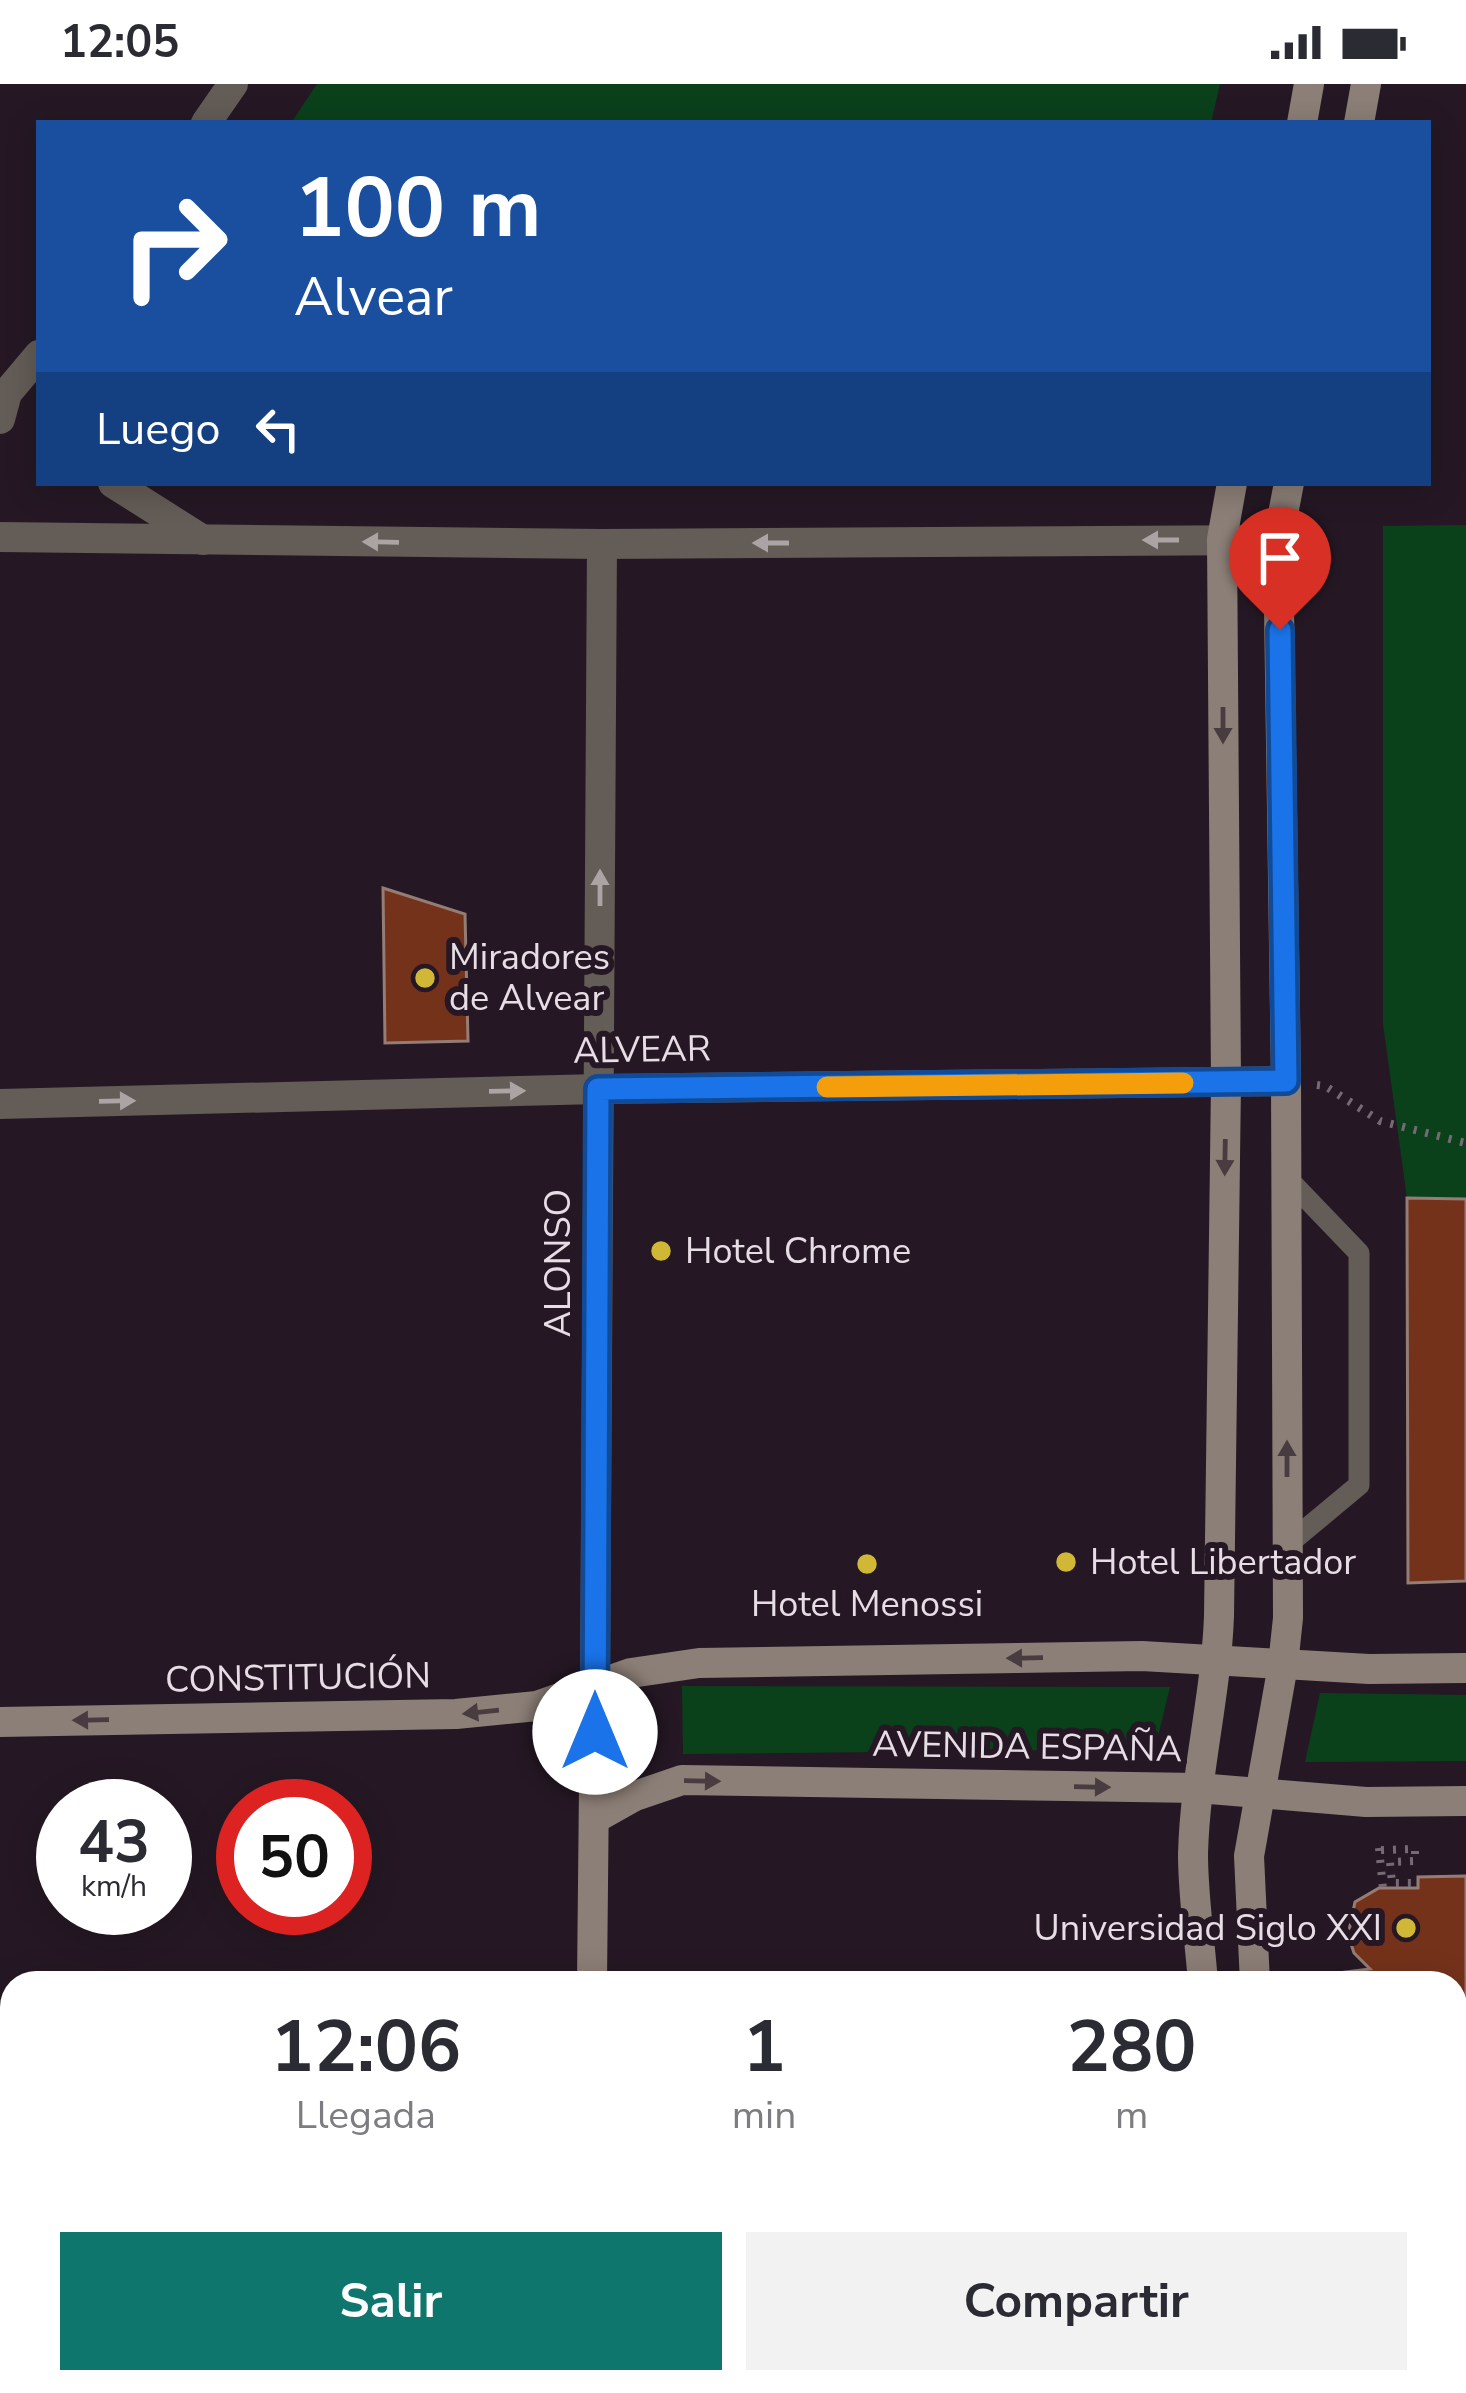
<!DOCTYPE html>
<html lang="es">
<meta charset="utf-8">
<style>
:root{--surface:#fff;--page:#f2f2f3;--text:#2b2b33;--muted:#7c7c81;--accent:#0f766e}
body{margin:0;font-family:"Nunito Sans",sans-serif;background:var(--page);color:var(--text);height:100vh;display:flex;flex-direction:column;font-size:45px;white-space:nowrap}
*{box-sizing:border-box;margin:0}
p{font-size:39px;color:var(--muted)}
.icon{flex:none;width:66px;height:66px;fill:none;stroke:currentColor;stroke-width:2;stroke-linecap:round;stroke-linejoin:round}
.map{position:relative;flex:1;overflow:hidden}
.sheet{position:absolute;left:0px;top:1887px;width:1467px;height:423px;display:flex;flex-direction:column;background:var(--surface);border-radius:36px 36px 0 0;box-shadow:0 6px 30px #0003}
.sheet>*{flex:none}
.top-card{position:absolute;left:36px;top:36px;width:1395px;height:366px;border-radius:0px;box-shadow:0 6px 30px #0003;background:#1a4fa0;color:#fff;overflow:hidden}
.speed{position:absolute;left:36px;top:1695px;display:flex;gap:24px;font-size:60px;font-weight:700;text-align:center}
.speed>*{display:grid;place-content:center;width:156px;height:156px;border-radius:50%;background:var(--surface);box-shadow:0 6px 30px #0003;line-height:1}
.speed small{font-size:30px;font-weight:400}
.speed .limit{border:18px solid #d22;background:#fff;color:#111}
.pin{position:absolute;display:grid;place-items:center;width:102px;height:102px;color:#fff;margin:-123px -51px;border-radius:50% 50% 50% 0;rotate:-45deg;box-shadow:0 0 12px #0007}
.pin .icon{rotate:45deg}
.me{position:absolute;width:132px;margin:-66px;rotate:0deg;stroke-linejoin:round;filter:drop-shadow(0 0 9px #0008)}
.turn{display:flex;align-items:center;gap:42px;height:252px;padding:0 60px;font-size:54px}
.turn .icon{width:156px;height:156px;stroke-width:2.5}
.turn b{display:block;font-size:84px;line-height:102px}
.then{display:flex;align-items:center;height:114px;padding:0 60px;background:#0003;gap:24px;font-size:45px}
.eta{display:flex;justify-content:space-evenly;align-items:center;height:204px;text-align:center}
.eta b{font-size:72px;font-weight:700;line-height:84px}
.cta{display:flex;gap:24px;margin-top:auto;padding:24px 60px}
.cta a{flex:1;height:138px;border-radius:0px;background:var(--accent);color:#fff;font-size:48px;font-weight:700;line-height:138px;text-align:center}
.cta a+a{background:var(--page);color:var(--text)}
.status{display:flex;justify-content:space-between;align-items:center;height:84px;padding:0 60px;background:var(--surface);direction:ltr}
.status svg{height:33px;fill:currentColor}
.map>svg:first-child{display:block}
.green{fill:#0a411b}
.building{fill:#75321a;stroke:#937d75;stroke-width:3}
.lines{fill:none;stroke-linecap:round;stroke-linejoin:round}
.path{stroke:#766a74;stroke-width:8;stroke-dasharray:3 9;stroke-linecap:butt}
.lane{stroke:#645c56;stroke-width:21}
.street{stroke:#645c56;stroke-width:30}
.secondary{stroke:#8c7f77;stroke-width:30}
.oneway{fill:#aca3a5}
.oneway2{fill:#493c41}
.route-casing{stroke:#114b97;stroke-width:30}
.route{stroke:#1a73e8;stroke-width:21}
.slow{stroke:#f59e0b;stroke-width:21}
.poi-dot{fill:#d1b736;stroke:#251824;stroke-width:4.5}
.labels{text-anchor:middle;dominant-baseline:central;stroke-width:12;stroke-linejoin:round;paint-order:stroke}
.poi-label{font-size:36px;fill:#e7dde5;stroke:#251824;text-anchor:start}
.street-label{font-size:36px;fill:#e7dde5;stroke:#251824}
</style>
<div class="status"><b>12:05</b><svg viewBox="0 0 49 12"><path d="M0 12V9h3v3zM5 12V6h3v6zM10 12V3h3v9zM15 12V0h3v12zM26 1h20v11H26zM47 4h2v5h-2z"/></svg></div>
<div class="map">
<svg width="1466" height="2309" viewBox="0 0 1466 2309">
<rect width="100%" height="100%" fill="#251824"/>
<!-- green -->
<g class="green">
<polygon points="317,0 1220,0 1211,39 291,39"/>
<polygon points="1466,441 1466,1115 1407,1114 1383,940 1383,442"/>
<polygon points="682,1602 1170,1603 1155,1665 683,1670"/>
<polygon points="1320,1609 1466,1611 1466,1677 1305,1678"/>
</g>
<!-- building -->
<g class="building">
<polygon points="383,804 465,830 468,957 385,959"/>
<polygon points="1407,1114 1466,1115 1466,1497 1408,1499"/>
<polygon points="1466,1792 1466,2309 1353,2309 1353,2298 1455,2298 1455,1899 1346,1899 1345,1888 1370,1885 1354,1869 1348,1851 1355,1818 1379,1804 1418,1804 1418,1793"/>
</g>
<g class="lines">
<!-- path -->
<g class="path">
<polyline points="1317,1001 1325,1002 1380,1037 1466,1059"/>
<polyline points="1379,1764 1383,1805"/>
<polyline points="1381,1766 1415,1765 1415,1777 1390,1778 1392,1799 1418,1799"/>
</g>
<!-- lane -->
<polyline class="lane" points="1286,1093 1359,1169 1359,1401 1287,1461"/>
<!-- street -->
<g class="street">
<polyline points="206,39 233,0"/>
<polyline points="0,335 7,309 39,271"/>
<polyline points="113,399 203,456"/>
<polyline points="0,453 602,460 1278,456"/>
<polyline points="0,1020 599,1005 1286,997"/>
<polyline points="595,1604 602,460"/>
<polyline points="587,2309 587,2298"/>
</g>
<!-- secondary -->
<g class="secondary">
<polyline points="1302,39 1309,0"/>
<polyline points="1359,39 1366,0"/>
<polyline points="0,1638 456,1630 537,1622 631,1589 699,1579 1142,1572 1369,1585 1466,1584"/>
<polyline points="594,1735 635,1712 682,1696 1198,1704 1366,1718 1466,1717"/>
<polyline points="592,1899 595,1604"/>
<path d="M1203 1899C1200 1857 1193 1813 1193 1770 1195 1690 1216 1612 1219 1532L1226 999 1222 455 1232 399"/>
<polyline points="1255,1899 1249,1772 1283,1581 1288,1534 1286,997 1278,456 1289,399"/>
<polyline points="0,2254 12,2254"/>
<polyline points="1232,2298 1232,2309"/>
<polyline points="1279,2298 1279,2309"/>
</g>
</g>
<!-- one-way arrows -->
<defs><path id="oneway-solid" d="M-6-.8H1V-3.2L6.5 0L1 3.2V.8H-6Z" transform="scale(3)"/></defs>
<g class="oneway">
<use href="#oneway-solid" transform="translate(1161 456) rotate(180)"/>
<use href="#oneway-solid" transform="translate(381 458) rotate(-179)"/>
<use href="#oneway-solid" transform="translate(771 459) rotate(180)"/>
<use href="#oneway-solid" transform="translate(600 804) rotate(-90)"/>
<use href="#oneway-solid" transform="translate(507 1007) rotate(-1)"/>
<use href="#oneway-solid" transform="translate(117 1017) rotate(-1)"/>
</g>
<g class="oneway2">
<use href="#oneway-solid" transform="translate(1223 641) rotate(90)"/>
<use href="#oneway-solid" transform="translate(1225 1073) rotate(91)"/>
<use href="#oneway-solid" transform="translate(1287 1375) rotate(-90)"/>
<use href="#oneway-solid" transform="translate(1025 1574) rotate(179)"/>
<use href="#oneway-solid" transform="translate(481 1628) rotate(174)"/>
<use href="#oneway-solid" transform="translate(91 1636) rotate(179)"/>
<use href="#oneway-solid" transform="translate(702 1697) rotate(1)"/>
<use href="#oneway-solid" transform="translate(1092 1703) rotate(1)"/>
</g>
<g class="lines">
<defs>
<polyline id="route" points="595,1648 598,1005 1286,997 1280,546"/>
</defs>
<!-- route casing -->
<use href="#route" class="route-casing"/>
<!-- route -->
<use href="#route" class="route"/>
<!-- slow -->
<polyline class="slow" points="827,1003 1183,999"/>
</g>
<!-- markers -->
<g class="poi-dot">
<circle cx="425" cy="894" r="12"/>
<circle cx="661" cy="1167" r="12"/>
<circle cx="1066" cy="1478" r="12"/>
<circle cx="867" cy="1480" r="12"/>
<circle cx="1406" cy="1844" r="12"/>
</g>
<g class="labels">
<!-- poi labels -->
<g class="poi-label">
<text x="449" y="873">Miradores<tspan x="449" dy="41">de Alvear</tspan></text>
<text x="685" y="1167">Hotel Chrome</text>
<text x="1090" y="1478">Hotel Libertador</text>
<text x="867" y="1520" text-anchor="middle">Hotel Menossi</text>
<text x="1382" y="1844" text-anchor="end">Universidad Siglo XXI</text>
</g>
<!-- street labels -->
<g class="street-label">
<text transform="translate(642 966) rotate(-1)">ALVEAR</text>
<text transform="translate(558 1179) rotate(-90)">ALONSO</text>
<text transform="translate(298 1594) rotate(-1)">CONSTITUCIÓN</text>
<text transform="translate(1027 1663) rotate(1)">AVENIDA ESPAÑA</text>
</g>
</g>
</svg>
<div class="speed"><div>43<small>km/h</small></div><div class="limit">50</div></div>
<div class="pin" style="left:1280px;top:546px;background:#d93025"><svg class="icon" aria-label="arrive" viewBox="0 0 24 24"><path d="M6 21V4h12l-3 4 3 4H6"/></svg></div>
<svg class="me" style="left:595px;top:1648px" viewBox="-20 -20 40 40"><circle r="19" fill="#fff"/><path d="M0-13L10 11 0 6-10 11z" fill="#1a73e8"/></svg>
<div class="top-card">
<div class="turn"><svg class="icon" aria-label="right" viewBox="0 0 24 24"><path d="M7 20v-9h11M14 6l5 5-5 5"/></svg><div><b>100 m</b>Alvear</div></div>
<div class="then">Luego<svg class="icon" aria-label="left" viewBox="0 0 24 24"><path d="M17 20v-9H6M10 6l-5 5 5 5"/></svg></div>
</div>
<section class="sheet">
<div class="eta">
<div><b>12:06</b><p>Llegada</p></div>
<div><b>1</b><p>min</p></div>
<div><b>280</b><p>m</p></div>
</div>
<div class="cta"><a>Salir</a><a>Compartir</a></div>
</section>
</div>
